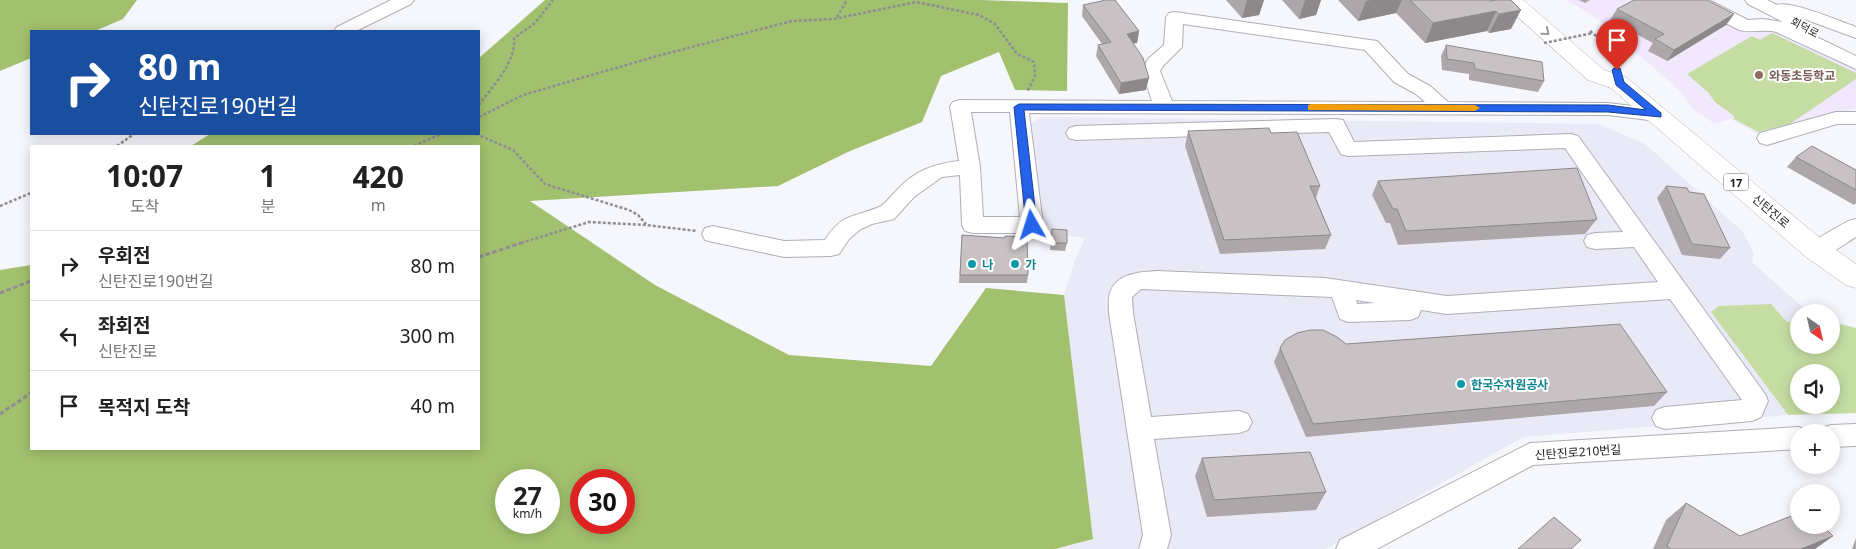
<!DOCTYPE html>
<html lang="ko">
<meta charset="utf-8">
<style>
:root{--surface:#fff;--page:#f6f6f6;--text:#222;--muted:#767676;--line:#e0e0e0}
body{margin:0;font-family:"Noto Sans","Noto Sans KR",sans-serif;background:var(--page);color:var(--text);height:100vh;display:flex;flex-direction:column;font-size:19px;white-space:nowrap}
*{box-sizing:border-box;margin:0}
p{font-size:16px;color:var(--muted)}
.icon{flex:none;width:28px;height:28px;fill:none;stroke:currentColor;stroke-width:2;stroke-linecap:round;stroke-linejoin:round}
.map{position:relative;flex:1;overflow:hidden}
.drawer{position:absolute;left:30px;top:145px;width:450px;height:305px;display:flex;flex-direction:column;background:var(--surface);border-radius:0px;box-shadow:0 2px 12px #0003}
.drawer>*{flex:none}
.top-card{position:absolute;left:30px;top:30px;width:450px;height:105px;border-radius:0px;box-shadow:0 2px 12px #0003;background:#1a4fa0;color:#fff;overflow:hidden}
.needle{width:32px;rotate:146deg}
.fabs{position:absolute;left:1790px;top:304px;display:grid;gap:10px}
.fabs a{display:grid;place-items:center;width:50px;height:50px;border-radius:50%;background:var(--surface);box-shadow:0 2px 12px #0003;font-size:25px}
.speed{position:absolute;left:495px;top:469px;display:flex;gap:10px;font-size:25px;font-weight:700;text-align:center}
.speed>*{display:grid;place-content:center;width:65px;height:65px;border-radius:50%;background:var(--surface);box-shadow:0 2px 12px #0003;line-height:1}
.speed small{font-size:12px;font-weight:400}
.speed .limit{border:8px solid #d22;background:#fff;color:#111}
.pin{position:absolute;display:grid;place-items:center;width:42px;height:42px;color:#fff;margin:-51px -21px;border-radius:50% 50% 50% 0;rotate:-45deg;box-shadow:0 0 5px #0007}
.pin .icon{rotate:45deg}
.me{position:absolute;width:55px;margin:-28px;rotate:354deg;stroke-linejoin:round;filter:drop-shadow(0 0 4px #0008)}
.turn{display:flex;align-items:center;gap:18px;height:105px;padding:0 25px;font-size:22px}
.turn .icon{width:65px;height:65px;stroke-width:2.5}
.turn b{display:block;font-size:35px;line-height:42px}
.eta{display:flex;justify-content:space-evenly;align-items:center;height:85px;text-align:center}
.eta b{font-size:30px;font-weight:700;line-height:35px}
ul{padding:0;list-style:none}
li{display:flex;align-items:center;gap:15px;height:70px;padding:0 25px;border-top:1px solid var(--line)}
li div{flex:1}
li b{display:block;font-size:19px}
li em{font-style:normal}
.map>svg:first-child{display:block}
.built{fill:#e9e9f7;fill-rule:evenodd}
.education{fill:#f2e8fd}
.green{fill:#c5dda2;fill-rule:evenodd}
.forest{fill:#a2c16e;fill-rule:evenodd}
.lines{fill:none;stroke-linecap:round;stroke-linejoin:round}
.minor-casing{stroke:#afafb5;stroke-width:2}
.major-casing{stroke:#afafb5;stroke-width:1}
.path-far1{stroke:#8d8d92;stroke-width:2.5;stroke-dasharray:3 2;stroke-linecap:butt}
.path{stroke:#8d8d92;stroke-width:3;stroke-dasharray:4.5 2.5;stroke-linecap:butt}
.minor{fill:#fff;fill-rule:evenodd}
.major{fill:#fff;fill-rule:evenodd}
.path-bridge{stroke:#8d8d92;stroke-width:2.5;stroke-dasharray:3 2;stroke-linecap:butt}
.wall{fill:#ada7a9}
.shaded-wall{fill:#8d888a}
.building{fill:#c9c2c5;stroke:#8d888a}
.oneway{stroke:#99989a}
.route{fill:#2563eb;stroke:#184099}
.slow{fill:#f59e0b}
.education-dot{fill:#8d6e63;stroke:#fff;stroke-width:2}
.culture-dot{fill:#0f9aa8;stroke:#fff;stroke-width:2}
.labels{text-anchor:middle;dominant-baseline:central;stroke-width:4;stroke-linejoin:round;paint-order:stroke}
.far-street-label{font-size:11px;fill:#1c1b1e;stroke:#fff}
.shield{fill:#fff;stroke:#605f62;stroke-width:1}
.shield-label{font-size:11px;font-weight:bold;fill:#1c1b1e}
.education-label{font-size:12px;font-weight:bold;fill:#785e54;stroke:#fff;text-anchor:start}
.street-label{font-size:12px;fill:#1c1b1e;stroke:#fff}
.culture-label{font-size:12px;font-weight:bold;fill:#0d838f;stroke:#fff;text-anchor:start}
</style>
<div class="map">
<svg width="1856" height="549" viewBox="0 0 1856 549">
<rect width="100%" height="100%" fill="#f6f6fd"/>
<!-- built -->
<path class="built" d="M1041 117 1599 124 1645 144 1743 232 1754 254 1752 262 1808 312H1799V345H1831V321L1856 328V413L1788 415 1523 437 1326 549H1056L1093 539 1064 295 1076 257 1085 238 1039 232 1024 128ZM1799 372H1831V405H1799Z"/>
<!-- education -->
<polygon class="education" points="1567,0 1702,0 1731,15 1757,22 1856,61 1856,108 1759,135 1731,119 1715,124 1695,111 1679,90 1599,20"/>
<!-- green -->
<g class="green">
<polygon points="1772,33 1856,73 1856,79 1790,124 1758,132 1734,119 1734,116 1715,102 1708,92 1687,74 1752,36 1760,40"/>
<path d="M1771 304 1787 322H1799V345H1831V322L1856 328V413L1788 415 1711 312 1719 306ZM1799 372H1831V405H1799Z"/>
</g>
<!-- forest -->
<g class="forest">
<polygon points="0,0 137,0 123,19 95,31 31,31 31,58 0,71"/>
<path d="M545 0H980L1068 3 1067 91 1015 90 999 52 941 76 922 122 850 151 778 186 530 201 655 285 789 355 931 366 986 288 1064 295 1093 539 1055 549H0V270L31 265V449H479V146H191L210 134H479V58ZM506 480H549V522H506ZM581 480H624V522H581Z"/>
</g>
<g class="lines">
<defs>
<g id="minor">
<polygon points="391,0 414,0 411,4 356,31 334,31 337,27"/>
<path d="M1697 0H1709L1748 20 1763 19 1783 22 1748 4 1745 0H1767L1777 5C1790 0 1840 21 1856 27V38L1804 19 1807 23 1804 27 1798 28 1856 56V69L1776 32C1764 29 1751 33 1739 30L1697 8 1694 4Z"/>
<path d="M1175 12 1377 41 1408 74 1430 86 1448 102 1608 103 1657 109 1664 111 1667 115 1664 119 1657 121 1608 115 1029 113 1043 225 1040 231 1032 233H973L965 231 962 225 960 175 942 177 914 197 894 219 872 224 861 229 849 239 839 254 831 256 784 257 713 242 705 240 702 234 705 228 713 226 784 241 825 240C842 213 853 218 879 207 885 205 892 194 898 189 916 170 934 164 959 161L950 106 953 102 960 100 1152 101 1142 71 1148 59 1164 45 1166 17 1169 13ZM1183 24 1365 50 1394 82 1416 94 1425 102 1172 101 1160 71 1163 66 1182 47ZM971 112H1010L1020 217H983L980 167Z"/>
<polygon points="1836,112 1856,112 1856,124 1837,124 1767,145 1760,143 1757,138 1760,133"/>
<path d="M1336 119 1343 120 1354 142 1571 134 1578 136 1765 394 1768 401 1761 417 1752 421 1665 429 1656 426 1652 418 1656 410 1665 407 1742 400 1670 299 1447 314 1421 310 1418 317 1410 320 1348 322 1340 319 1332 297 1141 289 1132 297 1133 313 1151 417 1239 411 1248 414 1252 422 1248 430 1239 433 1154 439 1171 535 1167 549H1139L1143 535 1109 313C1109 307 1108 299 1110 293 1116 273 1140 272 1157 271L1325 278 1447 296 1658 282 1634 247 1595 249 1587 247 1584 241 1587 235 1595 233 1623 232 1565 148 1348 156 1341 154 1329 132 1076 140 1069 138 1066 133 1069 128 1076 126ZM1356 300 1375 303 1357 304Z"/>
<path d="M1856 219V237C1842 245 1825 261 1808 256L1805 250 1808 244 1848 221Z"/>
<polygon points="1856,424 1856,446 1831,447 1831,432 1820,432 1822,428 1831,425"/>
<polygon points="1799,427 1809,432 1799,432 1799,449 1533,465 1377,549 1336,549 1340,540 1530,443"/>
</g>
<polygon id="major" points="1499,0 1523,0 1604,70 1627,78 1826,243 1856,264 1856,288 1846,285 1806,257 1611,88 1588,80"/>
</defs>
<!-- minor casing -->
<use href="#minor" class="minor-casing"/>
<!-- major casing -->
<use href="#major" class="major-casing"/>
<!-- path-far1 -->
<g class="path-far1">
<polyline points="837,17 847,0"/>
<polyline points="1590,31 1605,43"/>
<path d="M479 105C493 85 516 63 514 38L535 23 553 0"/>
<polyline points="479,117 523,95 657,56 792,21 834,19 916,2 979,15 995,24 1017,54 1034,62 1035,76 1027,92"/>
<polyline points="476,134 513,150 545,184 629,210 638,215 646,224"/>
<polyline points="117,146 134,134"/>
<polyline points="414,146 441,134"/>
<polyline points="0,206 31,193"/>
<polyline points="521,243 589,222 646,225 697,231"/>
</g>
<!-- path -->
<g class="path">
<polyline points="479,257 524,242"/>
<polyline points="0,293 31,281"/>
<polyline points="0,414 31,393"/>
</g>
<!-- minor -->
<use href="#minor" class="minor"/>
<!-- major -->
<use href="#major" class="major"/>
<!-- path-bridge -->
<polyline class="path-bridge" points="1544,43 1593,33"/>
</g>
<!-- wall -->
<g class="wall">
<polygon points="1226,0 1264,0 1259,15 1242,18"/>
<polygon points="1282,0 1321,0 1316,15 1299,19"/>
<polygon points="1338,0 1487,0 1511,29 1489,33 1487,31 1425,43 1396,13 1358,21"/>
<polygon points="1579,0 1590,0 1585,3"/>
<polygon points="1083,5 1139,31 1137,43 1133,43 1146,90 1119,94 1096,56 1098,45 1102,44 1082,16"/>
<polygon points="1617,9 1734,14 1726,25 1667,61 1648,51 1653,43 1610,20"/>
<polygon points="1446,45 1544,81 1538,92 1469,80 1469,74 1442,70 1441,56"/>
<polygon points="1188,131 1271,133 1320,186 1316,198 1331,235 1325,249 1220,254 1185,146"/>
<polygon points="1796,157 1856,170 1856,203 1854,205 1787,167"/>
<polygon points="1378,181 1597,219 1585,234 1398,245 1390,223 1386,223 1372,195"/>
<polygon points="1666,186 1689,192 1730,248 1720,259 1682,255 1657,198"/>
<polygon points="1052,229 1067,243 1065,251 1050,250"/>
<polygon points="962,235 1005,238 1028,275 1027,283 959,283"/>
<polygon points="1346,344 1667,392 1654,406 1306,437 1274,362 1280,348"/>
<polygon points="1202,458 1326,492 1316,510 1207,517 1195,476"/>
<polygon points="1686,503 1740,536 1833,536 1815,549 1653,549 1666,520"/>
<polygon points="1856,538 1856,549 1852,549"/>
</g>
<!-- shaded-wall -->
<g class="shaded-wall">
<polygon points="1247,0 1264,0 1259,15 1242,18"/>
<polygon points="1305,0 1321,0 1316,15 1299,19"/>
<polygon points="1371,0 1402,0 1396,13 1358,21 1366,1"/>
<polygon points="1521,10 1511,29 1489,33 1499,14"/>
<polygon points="1496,11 1487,31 1425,43 1433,23"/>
<polygon points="1734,14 1726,25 1667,61 1674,50"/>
<polygon points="1139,31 1137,43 1125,45 1127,34"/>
<polygon points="1149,78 1146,90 1119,94 1121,83"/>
<polygon points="1833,536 1815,549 1801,549"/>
</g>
<!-- building -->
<g class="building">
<polygon points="1106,0 1115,0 1139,31 1127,34 1143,58 1149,78 1121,83 1098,45 1111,42 1083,5"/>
<polygon points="1410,0 1487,0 1489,1 1496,0 1511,0 1521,10 1499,14 1496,11 1433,23"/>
<polygon points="1634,0 1707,0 1734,14 1674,50 1655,39 1664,34 1617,9"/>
<polygon points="1446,45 1542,62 1544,81 1475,69 1474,63 1447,59"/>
<polygon points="1269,128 1271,133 1297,132 1320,186 1310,186 1331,235 1224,240 1188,131"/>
<polygon points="1812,146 1856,170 1856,190 1796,157"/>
<polygon points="1577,168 1597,219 1595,220 1406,231 1397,209 1393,209 1378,181"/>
<polygon points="1666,186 1687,188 1689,192 1704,194 1730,248 1692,244"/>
<polygon points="1052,229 1067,230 1067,243 1051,243"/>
<polygon points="962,235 1005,238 1005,236 1027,237 1028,275 960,275"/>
<polygon points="1620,324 1667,392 1313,424 1280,348 1285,340 1297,333 1310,330 1323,330 1337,337 1346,344"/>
<polygon points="1310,452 1326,492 1214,500 1202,458"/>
<polygon points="1686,503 1740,536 1799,513 1799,525 1822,525 1833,536 1801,549 1671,549 1667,546"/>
<polygon points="1554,517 1581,540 1571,549 1518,549"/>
</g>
<!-- one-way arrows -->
<defs><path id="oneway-chevron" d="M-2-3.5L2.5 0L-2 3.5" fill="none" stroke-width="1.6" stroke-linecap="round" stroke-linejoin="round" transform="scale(1.25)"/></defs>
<use class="oneway" href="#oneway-chevron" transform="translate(1546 32) rotate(41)"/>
<!-- route -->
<polygon class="route" points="1614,68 1620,68 1624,82 1661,113 1661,117 1608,112 1024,110 1037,225 1032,229 1026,225 1014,107 1019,104 1608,105 1646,110 1616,85 1612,70"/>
<!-- slow -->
<polygon class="slow" points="1311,104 1475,105 1480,108 1475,111 1308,110 1308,105"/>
<!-- markers -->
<circle class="education-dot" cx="1759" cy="75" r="5"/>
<g class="culture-dot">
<circle cx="972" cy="264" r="5"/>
<circle cx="1015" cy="264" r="5"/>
<circle cx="1461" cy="384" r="5"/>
</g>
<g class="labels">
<!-- far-street labels -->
<g class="far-street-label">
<text transform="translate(1805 27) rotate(28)">회덕로</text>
</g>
<!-- shield labels -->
<rect class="shield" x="1723.5" y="173.5" width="25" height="17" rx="4"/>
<g class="shield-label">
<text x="1736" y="182">17</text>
</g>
<!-- education labels -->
<g class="education-label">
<text x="1769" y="75">와동초등학교</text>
</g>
<!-- street labels -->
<g class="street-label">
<text transform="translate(1771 211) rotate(40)">신탄진로</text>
<text transform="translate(1578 452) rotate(-4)">신탄진로210번길</text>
</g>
<!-- culture labels -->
<g class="culture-label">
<text x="982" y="264">나</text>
<text x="1025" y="264">가</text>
<text x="1471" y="384">한국수자원공사</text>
</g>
</g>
</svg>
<div class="fabs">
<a><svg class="needle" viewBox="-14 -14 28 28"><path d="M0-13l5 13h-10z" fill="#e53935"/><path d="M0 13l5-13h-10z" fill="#767676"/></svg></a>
<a><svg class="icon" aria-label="sound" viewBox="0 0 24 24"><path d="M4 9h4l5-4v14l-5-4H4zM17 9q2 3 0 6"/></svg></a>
<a>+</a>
<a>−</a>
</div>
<div class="speed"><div>27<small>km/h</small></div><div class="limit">30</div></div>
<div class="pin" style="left:1617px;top:70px;background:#d93025"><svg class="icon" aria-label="arrive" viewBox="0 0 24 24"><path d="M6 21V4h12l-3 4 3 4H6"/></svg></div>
<svg class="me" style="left:1032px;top:225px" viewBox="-20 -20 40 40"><path d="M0-17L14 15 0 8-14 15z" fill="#2563eb" stroke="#fff" stroke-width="4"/></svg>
<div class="top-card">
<div class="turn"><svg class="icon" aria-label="right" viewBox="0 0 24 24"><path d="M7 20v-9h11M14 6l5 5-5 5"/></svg><div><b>80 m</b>신탄진로190번길</div></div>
</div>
<section class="drawer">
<div class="eta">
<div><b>10:07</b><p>도착</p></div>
<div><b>1</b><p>분</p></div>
<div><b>420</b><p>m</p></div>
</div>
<ul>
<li><svg class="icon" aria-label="right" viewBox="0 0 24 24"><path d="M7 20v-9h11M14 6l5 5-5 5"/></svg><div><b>우회전</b><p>신탄진로190번길</p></div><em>80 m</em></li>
<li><svg class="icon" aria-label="left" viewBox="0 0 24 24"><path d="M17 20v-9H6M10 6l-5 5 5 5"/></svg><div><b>좌회전</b><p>신탄진로</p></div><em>300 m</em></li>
<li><svg class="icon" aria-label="arrive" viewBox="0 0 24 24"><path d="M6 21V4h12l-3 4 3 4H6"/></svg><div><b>목적지 도착</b></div><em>40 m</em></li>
</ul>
</section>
</div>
